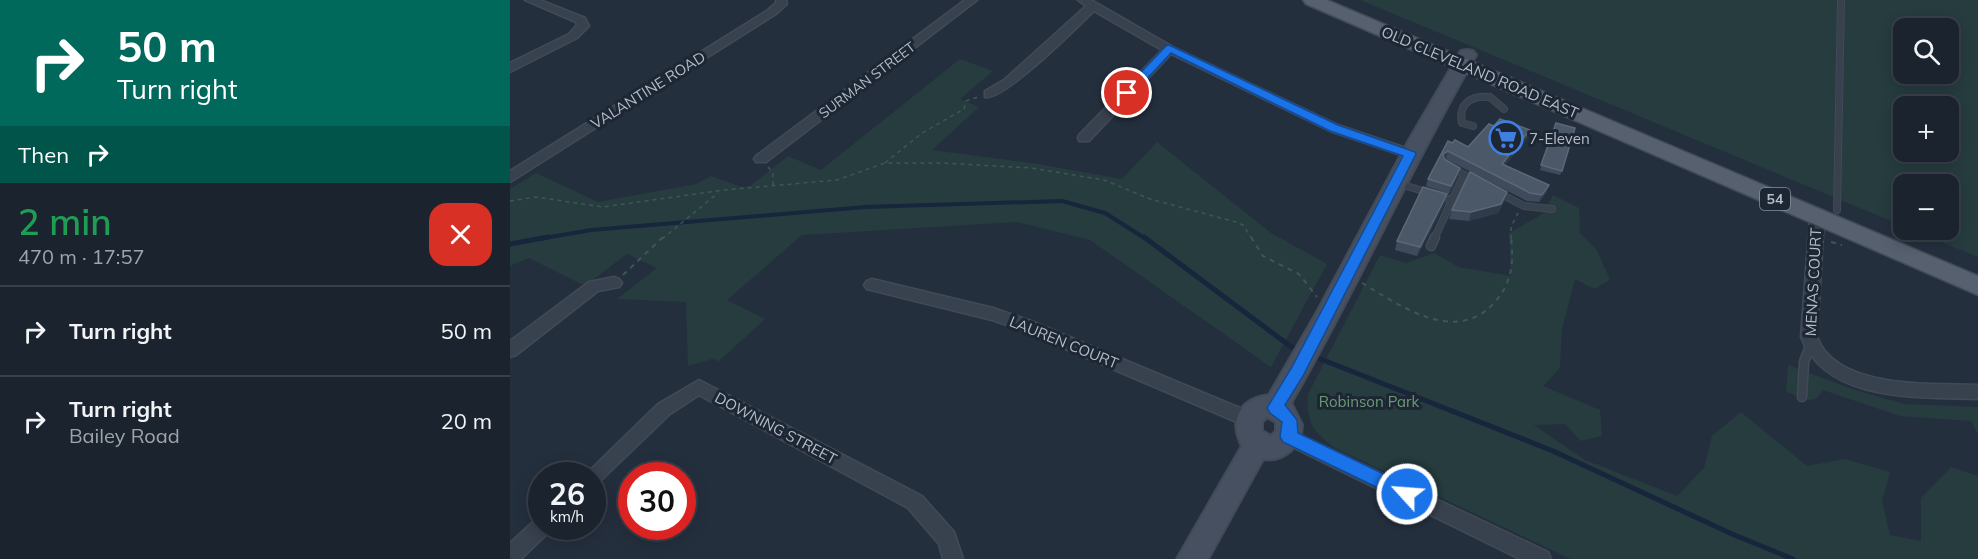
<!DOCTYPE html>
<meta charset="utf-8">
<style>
:root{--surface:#1b232e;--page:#242b36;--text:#f1f3f6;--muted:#a0a4aa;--line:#39404a}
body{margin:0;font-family:Mulish,sans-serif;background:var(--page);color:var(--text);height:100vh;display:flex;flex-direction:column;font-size:22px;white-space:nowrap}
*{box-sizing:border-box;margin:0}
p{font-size:20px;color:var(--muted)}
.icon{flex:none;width:33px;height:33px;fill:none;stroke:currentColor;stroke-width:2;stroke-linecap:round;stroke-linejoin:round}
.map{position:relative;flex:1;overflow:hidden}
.drawer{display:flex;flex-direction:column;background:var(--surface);width:510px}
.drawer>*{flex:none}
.banner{background:#00695c;color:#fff;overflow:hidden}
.controls{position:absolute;left:1383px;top:18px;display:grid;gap:12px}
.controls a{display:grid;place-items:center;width:66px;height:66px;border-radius:12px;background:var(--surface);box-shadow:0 3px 15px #0003,0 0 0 2px var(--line);font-size:30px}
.speed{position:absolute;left:18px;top:462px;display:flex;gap:12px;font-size:30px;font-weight:700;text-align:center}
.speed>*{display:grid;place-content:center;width:78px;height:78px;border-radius:50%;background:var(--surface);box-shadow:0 3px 15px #0003,0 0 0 2px var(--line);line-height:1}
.speed small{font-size:15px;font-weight:400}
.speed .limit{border:9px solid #d22;background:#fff;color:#111}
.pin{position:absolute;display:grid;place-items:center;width:51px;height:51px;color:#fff;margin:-26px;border:3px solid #fff;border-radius:50%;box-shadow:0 2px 6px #0007}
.me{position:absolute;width:66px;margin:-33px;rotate:296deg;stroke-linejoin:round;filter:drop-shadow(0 0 4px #0008)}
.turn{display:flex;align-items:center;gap:21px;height:126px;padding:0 18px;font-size:27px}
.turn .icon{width:78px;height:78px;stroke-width:2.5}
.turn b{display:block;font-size:42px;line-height:51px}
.then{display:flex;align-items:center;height:57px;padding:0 18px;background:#0003;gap:12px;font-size:22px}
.round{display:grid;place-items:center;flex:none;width:63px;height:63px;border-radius:18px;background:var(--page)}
.head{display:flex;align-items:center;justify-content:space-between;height:102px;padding:0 18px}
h1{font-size:36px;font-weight:600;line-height:45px;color:#1e9e55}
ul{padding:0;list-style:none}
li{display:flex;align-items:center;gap:18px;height:90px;padding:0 18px;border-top:2px solid var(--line)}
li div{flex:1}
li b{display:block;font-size:22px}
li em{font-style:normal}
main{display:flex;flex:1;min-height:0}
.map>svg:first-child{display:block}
.green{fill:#263c3f;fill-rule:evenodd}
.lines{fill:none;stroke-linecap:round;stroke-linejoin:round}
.stream-far1{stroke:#17263c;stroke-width:4}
.stream{stroke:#17263c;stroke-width:5}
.lane-far1-casing{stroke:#414a57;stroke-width:8}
.lane-casing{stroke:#414a57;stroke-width:11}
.street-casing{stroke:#414a57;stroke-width:3}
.secondary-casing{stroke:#414a57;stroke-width:4}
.primary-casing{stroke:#414a57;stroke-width:3}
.path-far1{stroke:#3f5557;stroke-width:1.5;stroke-dasharray:4 4;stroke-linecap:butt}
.path{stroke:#3f5557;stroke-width:2;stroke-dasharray:5 5;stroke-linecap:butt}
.lane-far1{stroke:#38414e;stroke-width:6}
.lane{stroke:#38414e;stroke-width:8}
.street{fill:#38414e;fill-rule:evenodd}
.secondary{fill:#465061;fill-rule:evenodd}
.primary{fill:#56606e;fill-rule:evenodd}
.wall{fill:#3f4b5c}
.shaded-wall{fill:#2f3b4b}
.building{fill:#4b5868;stroke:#5c6777;stroke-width:1.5}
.route{fill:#1a73e8;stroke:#114b97;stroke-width:1.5}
.labels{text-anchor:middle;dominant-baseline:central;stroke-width:6;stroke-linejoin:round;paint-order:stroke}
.far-street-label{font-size:14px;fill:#b4bcc9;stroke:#1d2633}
.shield{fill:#1d2633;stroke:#878f9c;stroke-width:1.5}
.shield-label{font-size:14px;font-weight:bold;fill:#b4bcc9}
.street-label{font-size:15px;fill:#b4bcc9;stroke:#1d2633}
.poi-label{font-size:15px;fill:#b4bcc9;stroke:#1d2633;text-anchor:start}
.park-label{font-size:15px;fill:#6b9a76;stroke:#1d2633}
</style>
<main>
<section class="drawer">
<div class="banner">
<div class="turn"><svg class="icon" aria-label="right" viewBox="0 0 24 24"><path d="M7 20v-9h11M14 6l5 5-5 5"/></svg><div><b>50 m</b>Turn right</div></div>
<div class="then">Then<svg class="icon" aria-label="right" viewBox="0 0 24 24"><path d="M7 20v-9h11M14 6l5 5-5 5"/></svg></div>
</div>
<div class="head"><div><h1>2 min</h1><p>470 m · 17:57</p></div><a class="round" style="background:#d93025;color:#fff"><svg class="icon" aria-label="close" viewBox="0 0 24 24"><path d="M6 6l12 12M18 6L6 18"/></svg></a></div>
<ul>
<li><svg class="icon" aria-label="right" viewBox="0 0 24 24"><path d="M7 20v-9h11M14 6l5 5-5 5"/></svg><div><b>Turn right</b></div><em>50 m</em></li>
<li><svg class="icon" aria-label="right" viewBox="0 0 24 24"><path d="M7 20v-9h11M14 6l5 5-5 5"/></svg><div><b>Turn right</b><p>Bailey Road</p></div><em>20 m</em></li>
</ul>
</section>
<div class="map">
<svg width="1468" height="559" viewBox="0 0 1468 559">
<rect width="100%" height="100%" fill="#242f3e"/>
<!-- green -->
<g class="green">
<path d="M850 0H1468V257L1402 230H1438V184H1394L1393 226ZM1394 28H1438V74H1394ZM1394 106H1438V152H1394Z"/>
<polygon points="450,59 483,71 450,99 469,107 422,150 528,164 612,179 647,142 761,233 817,264 761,367 580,240 507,222 292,235 217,300 255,319 209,361 202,359 178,366 176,302 107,299 147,268 117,254 80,282 71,284 19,258 0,266 0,189 26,173 88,202 186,184 201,176 232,187 240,186 278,156 311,170"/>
<path d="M1043 195 1069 208 1070 233 1087 250 1100 280 1084 289 1065 279 1052 329 1050 368 1033 386 1090 410 1092 436 1071 441 1055 424 1024 425 1075 460 1167 496 1194 468 1202 436 1231 412 1297 466 1335 459 1380 472 1372 501 1380 535 1411 541V498L1441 467 1468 476V559H1061L825 448C803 431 796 423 798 394L870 255 896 263 924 253 949 267 1001 276 999 233 1034 213Z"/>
<polygon points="1278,365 1342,389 1394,404 1468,407 1468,434 1461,421 1390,416 1313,390 1306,399 1299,400 1276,392"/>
</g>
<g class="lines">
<!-- stream-far1 -->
<polyline class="stream-far1" points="29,239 81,230 355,207 552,201 595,213 636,239"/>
<!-- stream -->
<g class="stream">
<polyline points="634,237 780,346 789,350"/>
<polyline points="0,244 38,237"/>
<polyline points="803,356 1043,451 1222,534 1283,559"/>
</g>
<defs>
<g id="lane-far1">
<path d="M963 126 952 123C948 103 962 95 980 97L994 109"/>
<polyline points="942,168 966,181"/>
<polyline points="887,183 942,200 924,239"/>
<polyline points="987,192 1014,206 1042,209"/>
<polyline points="942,200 954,175"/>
<polyline points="1327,210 1331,0"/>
</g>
<g id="lane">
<polyline points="921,246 925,237"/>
<polyline points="1292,397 1294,362 1300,346"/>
</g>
<g id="street">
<polygon points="15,0 30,0 75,18 79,26 67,38 0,72 0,63 59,34 67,25 66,22"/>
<polygon points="266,0 276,0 277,4 266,14 0,182 0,171 258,10 266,3"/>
<polygon points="455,0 467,0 256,162 246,162 244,159 246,156"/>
<path d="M568 0H581L663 47 828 125 905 151 907 154 900 158 820 131 661 54 579 141H569L568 138 569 135 652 50 584 11C567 27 494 101 475 97V91L494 80 576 6Z"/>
<path d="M1307 212 1314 217 1307 337C1327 390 1422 383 1468 385V399C1410 397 1316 403 1291 337L1300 217Z"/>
<polygon points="104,277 109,279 112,283 109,287 88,291 6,355 0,357 0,341 79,282"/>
<polygon points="362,279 483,308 521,321 725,406 745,413 748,418 745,423 739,426 722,420 509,329 482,320 357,289 354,285 357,281"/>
<polygon points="189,380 412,496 444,532 453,559 433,559 429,544 398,508 189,395 160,414 88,483 82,485 82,476 74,476 148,404"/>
<polygon points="778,429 1038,552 1041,559 1010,559 772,442 769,437 772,432"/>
<polygon points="32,517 32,526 41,526 39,532 11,559 0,559 0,543 25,520"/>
</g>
<path id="secondary" d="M957 50 963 51 966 55C900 169 847 289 781 403L792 425C792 446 774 462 753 459L698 559H667L732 446C719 420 729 399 759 395L806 314 898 142 951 51ZM757 417 766 422V431L761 436 752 431V422Z"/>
<polygon id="primary" points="793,0 817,0 1468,276 1468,295 796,4"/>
</defs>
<!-- lane-far1 casing -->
<use href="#lane-far1" class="lane-far1-casing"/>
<!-- lane casing -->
<use href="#lane" class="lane-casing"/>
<!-- street casing -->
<use href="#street" class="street-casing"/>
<!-- secondary casing -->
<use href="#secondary" class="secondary-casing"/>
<!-- primary casing -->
<use href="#primary" class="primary-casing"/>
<!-- path-far1 -->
<g class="path-far1">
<polyline points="375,163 412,133 454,109 456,101 468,97"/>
<polyline points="258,167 263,173 263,186"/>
<polyline points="0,201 26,197 93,207 214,190 327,180 375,163 432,163 521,168 594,180 640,199 726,222 733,225 742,239"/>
<polyline points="152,239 208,193"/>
<polyline points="1001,239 1001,227 1008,213"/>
</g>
<!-- path -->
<g class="path">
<polyline points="741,237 753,256 789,274 807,297"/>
<polyline points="1321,242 1332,245"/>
<polyline points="113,275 153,237"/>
<path d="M852 283C891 306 946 346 985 302 1002 282 1004 263 1001 237"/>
</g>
<!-- lane-far1 -->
<use href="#lane-far1" class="lane-far1"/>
<!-- lane -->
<use href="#lane" class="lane"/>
<!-- street -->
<use href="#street" class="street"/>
<!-- secondary -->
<use href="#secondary" class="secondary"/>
<!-- primary -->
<use href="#primary" class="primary"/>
</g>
<!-- wall -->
<g class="wall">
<polygon points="1046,123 1052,171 1050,175 1030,170"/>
<polygon points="984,126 1020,130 1017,138 995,165 1039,185 1036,193 1029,202 1017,201 936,159 935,160 950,168 948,176 939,194 916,186 918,179 942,143 958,147"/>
<polygon points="997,192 994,201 988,213 959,221 939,219 942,210"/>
<polygon points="937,194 935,203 907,256 885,250 887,241"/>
</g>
<!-- shaded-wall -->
<g class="shaded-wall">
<polygon points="1020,130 1017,138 990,171 992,164"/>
<polygon points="938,151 936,159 931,162 933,154"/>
<polygon points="950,168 948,176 939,194 941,186"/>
<polygon points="1039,185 1036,193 1029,202 1032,195"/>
<polygon points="997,192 994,201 988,213 959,221 961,212"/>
<polygon points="937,194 935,203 907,256 910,247"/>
</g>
<!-- building -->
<g class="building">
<polygon points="990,119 1020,130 992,164 1039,185 1032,195 1020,193 938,151 933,154 934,159 950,168 941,186 918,179 938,141 942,143 945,140 958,147 979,124 984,126"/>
<polygon points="1046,123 1065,128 1052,171 1031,165"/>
<polygon points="960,172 997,192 991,204 961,212 942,210"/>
<polygon points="913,187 937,194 910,247 887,241"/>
</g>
<!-- route -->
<polygon class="route" points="659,45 828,125 905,152 906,154 793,376 775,405 787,420 788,433 903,488 905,494 903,499 897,502 891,499 773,442 770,437 772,422 760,413 757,408 782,367 893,156 820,131 661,53 621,96 613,96 613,91 656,46"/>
<!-- icons -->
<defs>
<symbol id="supermarket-ring" viewBox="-11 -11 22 22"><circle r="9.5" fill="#1d2633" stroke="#3f7fe0" stroke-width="1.5"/><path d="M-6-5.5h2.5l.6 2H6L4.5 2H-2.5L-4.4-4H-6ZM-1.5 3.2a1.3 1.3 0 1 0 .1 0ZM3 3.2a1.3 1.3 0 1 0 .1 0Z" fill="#3f7fe0"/></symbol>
</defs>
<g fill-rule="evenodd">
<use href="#supermarket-ring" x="977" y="119" width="38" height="38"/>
</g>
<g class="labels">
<!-- far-street labels -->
<g class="far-street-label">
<text transform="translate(357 80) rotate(-37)">SURMAN STREET</text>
</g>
<!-- shield labels -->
<rect class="shield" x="1250" y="188" width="30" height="22" rx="4.5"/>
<g class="shield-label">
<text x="1265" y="199">54</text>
</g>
<!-- street labels -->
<g class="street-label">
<text transform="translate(970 72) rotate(23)">OLD CLEVELAND ROAD EAST</text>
<text transform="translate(138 90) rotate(-32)">VALANTINE ROAD</text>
<text transform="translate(1303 282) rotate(-87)">MENAS COURT</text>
<text transform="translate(554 342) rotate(22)">LAUREN COURT</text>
<text transform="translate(266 428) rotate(28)">DOWNING STREET</text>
</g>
<!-- poi labels -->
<g class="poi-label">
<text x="1019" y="138">7-Eleven</text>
</g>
<!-- park labels -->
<g class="park-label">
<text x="859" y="401">Robinson Park</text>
</g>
</g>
</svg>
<div class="controls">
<a><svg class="icon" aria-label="search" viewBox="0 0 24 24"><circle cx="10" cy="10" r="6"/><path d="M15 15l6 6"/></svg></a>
<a>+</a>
<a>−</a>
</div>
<div class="speed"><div>26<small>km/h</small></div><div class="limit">30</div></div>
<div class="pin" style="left:617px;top:93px;background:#d93025"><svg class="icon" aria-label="arrive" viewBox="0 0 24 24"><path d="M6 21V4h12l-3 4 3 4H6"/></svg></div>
<svg class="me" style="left:897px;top:494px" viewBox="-20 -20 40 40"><circle r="17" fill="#1a73e8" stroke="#fff" stroke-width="3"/><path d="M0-11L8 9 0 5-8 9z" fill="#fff"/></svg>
</div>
</main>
